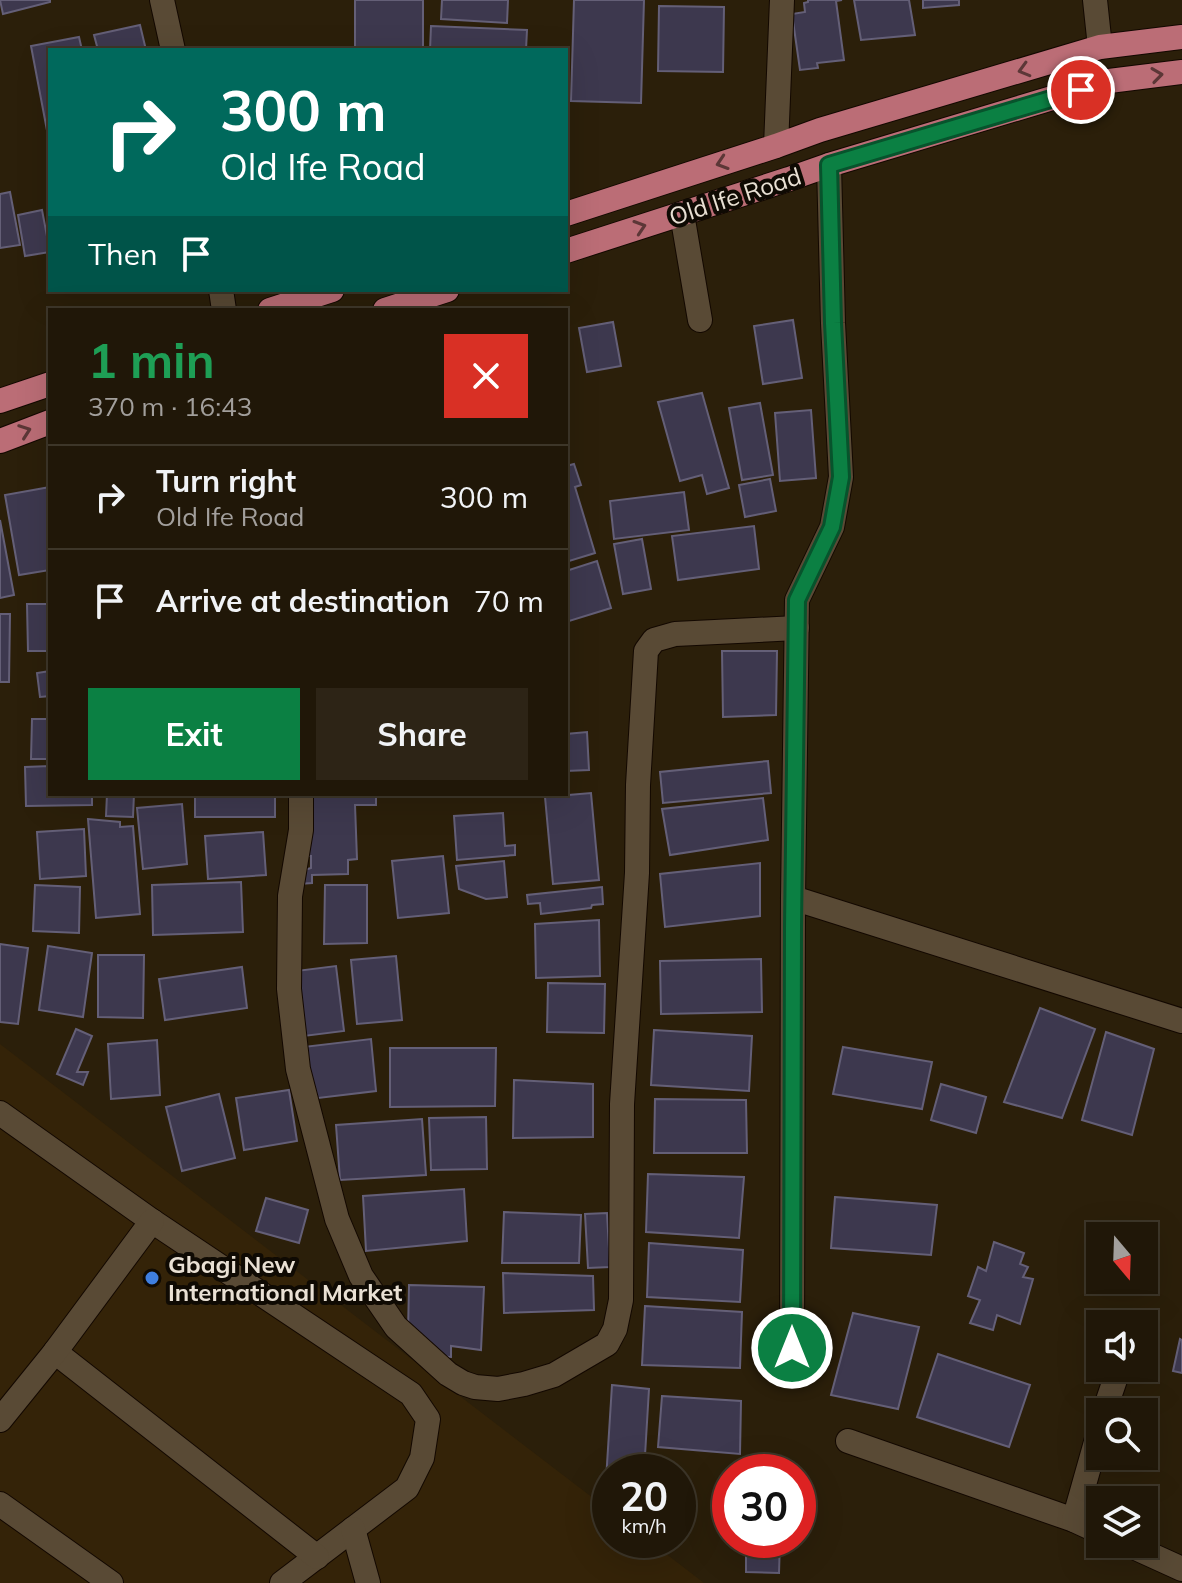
<!DOCTYPE html>
<meta charset="utf-8">
<style>
:root{--surface:#201708;--page:#2d2416;--text:#f1f3f6;--muted:#a29f9c;--line:#3d3629;--accent:#0b8043}
body{margin:0;font-family:Mulish,sans-serif;background:var(--page);color:var(--text);height:100vh;display:flex;flex-direction:column;font-size:30px;white-space:nowrap}
*{box-sizing:border-box;margin:0}
p{font-size:26px;color:var(--muted)}
.icon{flex:none;width:44px;height:44px;fill:none;stroke:currentColor;stroke-width:2;stroke-linecap:round;stroke-linejoin:round}
.map{position:relative;flex:1;overflow:hidden}
.details{position:absolute;left:48px;top:308px;width:520px;height:488px;display:flex;flex-direction:column;background:var(--surface);border-radius:0px;box-shadow:0 8px 32px #0002,0 0 0 2px var(--line)}
.details>*{flex:none}
.hud{position:absolute;left:48px;top:48px;width:520px;height:244px;border-radius:0px;box-shadow:0 8px 32px #0002,0 0 0 2px var(--line);background:#00695c;color:#fff;overflow:hidden}
.needle{width:52px;rotate:161deg}
.fabs{position:absolute;left:1086px;top:1222px;display:grid;gap:16px}
.fabs a{display:grid;place-items:center;width:72px;height:72px;border-radius:0px;background:var(--surface);box-shadow:0 8px 32px #0002,0 0 0 2px var(--line);font-size:40px}
.speed{position:absolute;left:592px;top:1454px;display:flex;gap:16px;font-size:40px;font-weight:700;text-align:center}
.speed>*{display:grid;place-content:center;width:104px;height:104px;border-radius:50%;background:var(--surface);box-shadow:0 8px 32px #0002,0 0 0 2px var(--line);line-height:1}
.speed small{font-size:20px;font-weight:400}
.speed .limit{border:12px solid #d22;background:#fff;color:#111}
.pin{position:absolute;display:grid;place-items:center;width:68px;height:68px;color:#fff;margin:-34px;border:4px solid #fff;border-radius:50%;box-shadow:0 2px 8px #0007}
.me{position:absolute;width:88px;margin:-44px;rotate:0deg;stroke-linejoin:round;filter:drop-shadow(0 0 6px #0008)}
.turn{display:flex;align-items:center;gap:28px;height:168px;padding:0 40px;font-size:36px}
.turn .icon{width:104px;height:104px;stroke-width:2.5}
.turn b{display:block;font-size:56px;line-height:68px}
.then{display:flex;align-items:center;height:76px;padding:0 40px;background:#0003;gap:16px;font-size:30px}
.round{display:grid;place-items:center;flex:none;width:84px;height:84px;border-radius:0px;background:var(--page)}
.headline{display:flex;align-items:center;justify-content:space-between;height:136px;padding:0 40px}
h1{font-size:48px;font-weight:700;line-height:60px;color:#1e9e55}
.primary-button{display:flex;gap:16px;margin-top:auto;padding:16px 40px}
.primary-button a{flex:1;height:92px;border-radius:0px;background:var(--accent);color:#fff;font-size:32px;font-weight:700;line-height:92px;text-align:center}
.primary-button a+a{background:var(--page);color:var(--text)}
ul{padding:0;list-style:none}
li{display:flex;align-items:center;gap:24px;height:104px;padding:0 40px;border-top:2px solid var(--line)}
li div{flex:1}
li b{display:block;font-size:30px}
li em{font-style:normal}
.map>svg:first-child{display:block}
.built{fill:#342308}
.building{fill:#3d384e;stroke:#645f77;stroke-width:2}
.lines{fill:none;stroke-linecap:round;stroke-linejoin:round}
.minor-casing{stroke:#130800;stroke-width:26}
.major-casing{stroke:#130800;stroke-width:26}
.minor{stroke:#594a35;stroke-width:24}
.major{stroke:#bb6d76;stroke-width:24}
.oneway{stroke:#5c3737}
.route-casing{stroke:#07532c;stroke-width:20}
.route{stroke:#0b8043;stroke-width:14}
.shop-dot{fill:#3f7fe0;stroke:#0f0a03;stroke-width:3}
.labels{text-anchor:middle;dominant-baseline:central;stroke-width:8;stroke-linejoin:round;paint-order:stroke}
.street-label{font-size:24px;fill:#e9e0d4;stroke:#0f0a03}
.poi-label{font-size:24px;font-weight:bold;fill:#e9e0d4;stroke:#0f0a03;text-anchor:start}
</style>
<div class="map">
<svg width="1182" height="1583" viewBox="0 0 1182 1583">
<rect width="100%" height="100%" fill="#2b1f0a"/>
<!-- built -->
<polygon class="built" points="0,1044 610,1511 610,1540 648,1540 704,1583 0,1583"/>
<!-- building -->
<g class="building">
<polygon points="0,0 50,0 50,2 3,14"/>
<rect x="355" y="0" width="68" height="50"/>
<polygon points="442,0 508,0 507,23 441,19"/>
<polygon points="574,0 644,0 641,103 571,101"/>
<polygon points="808,0 842,0 836,1 844,60 817,63 818,68 800,70 792,14 805,12 804,3 808,2"/>
<polygon points="854,0 909,0 915,35 861,40"/>
<polygon points="923,0 959,0 959,5 923,8"/>
<polygon points="659,6 724,7 723,72 658,71"/>
<polygon points="140,25 146,50 98,50 94,35"/>
<polygon points="431,26 527,30 526,50 430,50"/>
<polygon points="79,37 82,50 50,50 49,141 31,46"/>
<polygon points="10,192 20,245 0,248 0,194"/>
<polygon points="42,210 50,252 25,256 18,215"/>
<polygon points="793,320 802,378 763,384 754,326"/>
<polygon points="613,322 621,366 587,372 579,328"/>
<polygon points="702,393 729,488 707,494 702,475 680,481 658,402"/>
<polygon points="760,403 773,475 742,480 729,408"/>
<polygon points="811,410 816,478 780,481 775,413"/>
<polygon points="574,464 581,485 575,487 595,553 566,562 566,466"/>
<polygon points="770,479 776,511 745,517 739,485"/>
<polygon points="50,487 50,570 19,575 5,495"/>
<polygon points="684,492 689,530 614,539 610,501"/>
<polygon points="0,520 14,595 0,598"/>
<polygon points="754,526 759,569 678,580 672,536"/>
<polygon points="642,539 651,589 623,594 614,544"/>
<polygon points="597,561 611,608 566,622 566,571"/>
<polygon points="27,604 50,604 50,651 28,651"/>
<polygon points="0,614 10,614 9,682 0,682"/>
<polygon points="722,651 777,651 776,715 723,717"/>
<polygon points="50,671 50,696 40,697 37,673"/>
<polygon points="32,719 50,719 50,759 31,759"/>
<polygon points="587,732 589,770 566,771 566,734"/>
<polygon points="768,761 771,793 663,803 660,772"/>
<polygon points="50,766 50,794 92,794 92,805 26,806 25,767"/>
<polygon points="591,793 599,880 553,884 545,797"/>
<polygon points="107,794 134,794 133,817 106,816"/>
<rect x="195" y="794" width="80" height="23"/>
<polygon points="308,794 376,794 376,805 355,805 357,859 348,860 348,874 312,875 312,883 299,884 301,871 311,868 311,856 303,856"/>
<polygon points="763,798 768,840 670,855 662,809"/>
<polygon points="182,804 187,864 143,869 137,808"/>
<polygon points="503,813 505,846 515,845 515,855 457,860 454,816"/>
<polygon points="88,819 120,822 120,827 133,826 140,914 96,918"/>
<polygon points="84,829 86,876 40,879 37,832"/>
<polygon points="263,832 266,875 208,879 205,836"/>
<polygon points="443,856 449,913 398,918 392,861"/>
<polygon points="504,861 507,897 486,899 459,889 456,866"/>
<polygon points="760,863 760,916 665,927 660,874"/>
<polygon points="241,882 243,932 153,935 152,885"/>
<polygon points="35,885 80,887 79,933 33,931"/>
<polygon points="325,885 367,885 367,943 324,944"/>
<polygon points="602,887 603,904 592,905 591,908 541,914 540,903 528,904 527,895"/>
<polygon points="599,920 600,976 536,978 535,924"/>
<polygon points="0,944 28,948 18,1024 0,1022"/>
<polygon points="48,946 92,953 83,1017 39,1010"/>
<polygon points="98,955 144,955 143,1018 98,1017"/>
<polygon points="396,956 402,1020 357,1024 351,960"/>
<polygon points="761,959 762,1012 661,1014 660,961"/>
<polygon points="336,966 344,1031 304,1036 296,971"/>
<polygon points="242,967 247,1008 165,1020 159,979"/>
<polygon points="548,983 605,984 604,1033 547,1032"/>
<polygon points="1040,1008 1095,1029 1062,1118 1004,1102"/>
<polygon points="76,1029 92,1036 77,1072 88,1072 83,1085 57,1074"/>
<polygon points="654,1030 752,1036 749,1091 651,1085"/>
<polygon points="1106,1032 1154,1049 1132,1135 1082,1120"/>
<polygon points="371,1039 376,1091 310,1099 303,1047"/>
<polygon points="157,1040 160,1095 111,1099 108,1044"/>
<polygon points="843,1047 932,1062 922,1109 833,1094"/>
<polygon points="390,1048 496,1048 495,1106 390,1107"/>
<polygon points="514,1080 593,1084 593,1137 513,1138"/>
<polygon points="941,1084 986,1097 976,1133 931,1120"/>
<polygon points="289,1090 297,1141 244,1150 236,1098"/>
<polygon points="219,1094 235,1158 182,1171 166,1107"/>
<polygon points="655,1099 746,1100 747,1153 654,1153"/>
<polygon points="486,1117 487,1169 431,1170 429,1118"/>
<polygon points="422,1119 426,1175 340,1180 336,1125"/>
<polygon points="648,1174 744,1177 739,1238 646,1232"/>
<polygon points="464,1189 467,1241 366,1251 363,1196"/>
<polygon points="835,1197 937,1205 931,1255 831,1248"/>
<polygon points="266,1198 308,1210 299,1243 256,1231"/>
<polygon points="504,1212 581,1215 579,1263 502,1263"/>
<polygon points="607,1213 610,1267 588,1268 585,1214"/>
<polygon points="994,1242 1024,1253 1020,1264 1028,1267 1023,1277 1033,1279 1020,1324 997,1315 993,1330 970,1323 980,1300 968,1296 978,1267 986,1271"/>
<polygon points="649,1243 743,1250 740,1302 647,1297"/>
<polygon points="503,1273 593,1276 594,1310 504,1313"/>
<polygon points="409,1285 484,1287 481,1350 451,1346 451,1357 434,1356 408,1332"/>
<polygon points="645,1306 742,1312 740,1368 642,1365"/>
<polygon points="853,1313 919,1327 898,1409 831,1395"/>
<polygon points="1180,1339 1182,1340 1182,1373 1173,1371"/>
<polygon points="938,1354 1030,1385 1009,1447 917,1417"/>
<polygon points="612,1385 649,1389 644,1472 610,1472 610,1496 605,1496"/>
<polygon points="662,1396 741,1401 740,1454 658,1447"/>
<polygon points="746,1540 780,1540 779,1573 746,1572"/>
</g>
<g class="lines">
<defs>
<g id="minor">
<polyline points="162,0 173,50"/>
<polyline points="1095,0 1100,47"/>
<polyline points="776,146 782,0"/>
<polyline points="682,214 700,320"/>
<polyline points="221,290 224,310"/>
<polyline points="301,794 301,830 290,896 289,989 298,1069 337,1219 361,1276 396,1327 448,1374 463,1383 475,1387 498,1389 524,1384 554,1375 607,1344 615,1329 621,1300 622,1104 637,873 638,785 646,651 654,640 675,634 797,628"/>
<polyline points="793,898 1182,1021"/>
<polyline points="0,1113 152,1221 411,1394 428,1419 422,1458 407,1488 282,1583"/>
<polyline points="1144,1331 1147,1327"/>
<polyline points="792,1348 793,898 797,600 832,527 841,477 833,323 829,165"/>
<polyline points="55,1352 317,1557"/>
<polyline points="1104,1412 1119,1368"/>
<polyline points="0,1420 55,1352 152,1221"/>
<polyline points="848,1441 1074,1520 1100,1532"/>
<polyline points="0,1504 111,1583"/>
<polyline points="1074,1520 1100,1428"/>
<polyline points="353,1529 368,1583"/>
<polyline points="1127,1544 1182,1569"/>
</g>
<g id="major">
<polyline points="566,214 776,146 820,130 1100,47 1182,37"/>
<polyline points="566,251 789,179 829,165 1109,81 1182,72"/>
<polyline points="270,310 332,290"/>
<polyline points="385,310 447,290"/>
<polyline points="0,401 50,384"/>
<polyline points="0,441 50,422"/>
</g>
</defs>
<!-- minor casing -->
<use href="#minor" class="minor-casing"/>
<!-- major casing -->
<use href="#major" class="major-casing"/>
<!-- minor -->
<use href="#minor" class="minor"/>
<!-- major -->
<use href="#major" class="major"/>
</g>
<!-- one-way arrows -->
<defs><path id="oneway-chevron" d="M-2-3.5L2.5 0L-2 3.5" fill="none" stroke-width="1.6" stroke-linecap="round" stroke-linejoin="round" transform="scale(2)"/></defs>
<g class="oneway">
<use href="#oneway-chevron" transform="translate(1024 70) rotate(164)"/>
<use href="#oneway-chevron" transform="translate(1157 75) rotate(-8)"/>
<use href="#oneway-chevron" transform="translate(722 163) rotate(162)"/>
<use href="#oneway-chevron" transform="translate(640 227) rotate(-18)"/>
<use href="#oneway-chevron" transform="translate(25 431) rotate(-20)"/>
</g>
<g class="lines">
<defs>
<polyline id="route" points="792,1348 793,928 797,600 832,527 841,477 833,323 829,165 1081,90"/>
</defs>
<!-- route casing -->
<use href="#route" class="route-casing"/>
<!-- route -->
<use href="#route" class="route"/>
</g>
<!-- markers -->
<circle class="shop-dot" cx="152" cy="1278" r="8"/>
<g class="labels">
<!-- street labels -->
<g class="street-label">
<text transform="translate(735 196) rotate(-18)">Old Ife Road</text>
</g>
<!-- poi labels -->
<g class="poi-label">
<text x="168" y="1264">Gbagi New<tspan x="168" dy="28">International Market</tspan></text>
</g>
</g>
</svg>
<div class="fabs">
<a><svg class="needle" viewBox="-14 -14 28 28"><path d="M0-13l5 13h-10z" fill="#e53935"/><path d="M0 13l5-13h-10z" fill="#a29f9c"/></svg></a>
<a><svg class="icon" aria-label="sound" viewBox="0 0 24 24"><path d="M4 9h4l5-4v14l-5-4H4zM17 9q2 3 0 6"/></svg></a>
<a><svg class="icon" aria-label="search" viewBox="0 0 24 24"><circle cx="10" cy="10" r="6"/><path d="M15 15l6 6"/></svg></a>
<a><svg class="icon" aria-label="layers" viewBox="0 0 24 24"><path d="M12 4l9 5-9 5-9-5zM3 14l9 5 9-5"/></svg></a>
</div>
<div class="speed"><div>20<small>km/h</small></div><div class="limit">30</div></div>
<div class="pin" style="left:1081px;top:90px;background:#d93025"><svg class="icon" aria-label="arrive" viewBox="0 0 24 24"><path d="M6 21V4h12l-3 4 3 4H6"/></svg></div>
<svg class="me" style="left:792px;top:1348px" viewBox="-20 -20 40 40"><circle r="17" fill="#0b8043" stroke="#fff" stroke-width="3"/><path d="M0-11L8 9 0 5-8 9z" fill="#fff"/></svg>
<div class="hud">
<div class="turn"><svg class="icon" aria-label="right" viewBox="0 0 24 24"><path d="M7 20v-9h11M14 6l5 5-5 5"/></svg><div><b>300 m</b>Old Ife Road</div></div>
<div class="then">Then<svg class="icon" aria-label="arrive" viewBox="0 0 24 24"><path d="M6 21V4h12l-3 4 3 4H6"/></svg></div>
</div>
<section class="details">
<div class="headline"><div><h1>1 min</h1><p>370 m · 16:43</p></div><a class="round" style="background:#d93025;color:#fff"><svg class="icon" aria-label="close" viewBox="0 0 24 24"><path d="M6 6l12 12M18 6L6 18"/></svg></a></div>
<ul>
<li><svg class="icon" aria-label="right" viewBox="0 0 24 24"><path d="M7 20v-9h11M14 6l5 5-5 5"/></svg><div><b>Turn right</b><p>Old Ife Road</p></div><em>300 m</em></li>
<li><svg class="icon" aria-label="arrive" viewBox="0 0 24 24"><path d="M6 21V4h12l-3 4 3 4H6"/></svg><div><b>Arrive at destination</b></div><em>70 m</em></li>
</ul>
<div class="primary-button"><a>Exit</a><a>Share</a></div>
</section>
</div>
